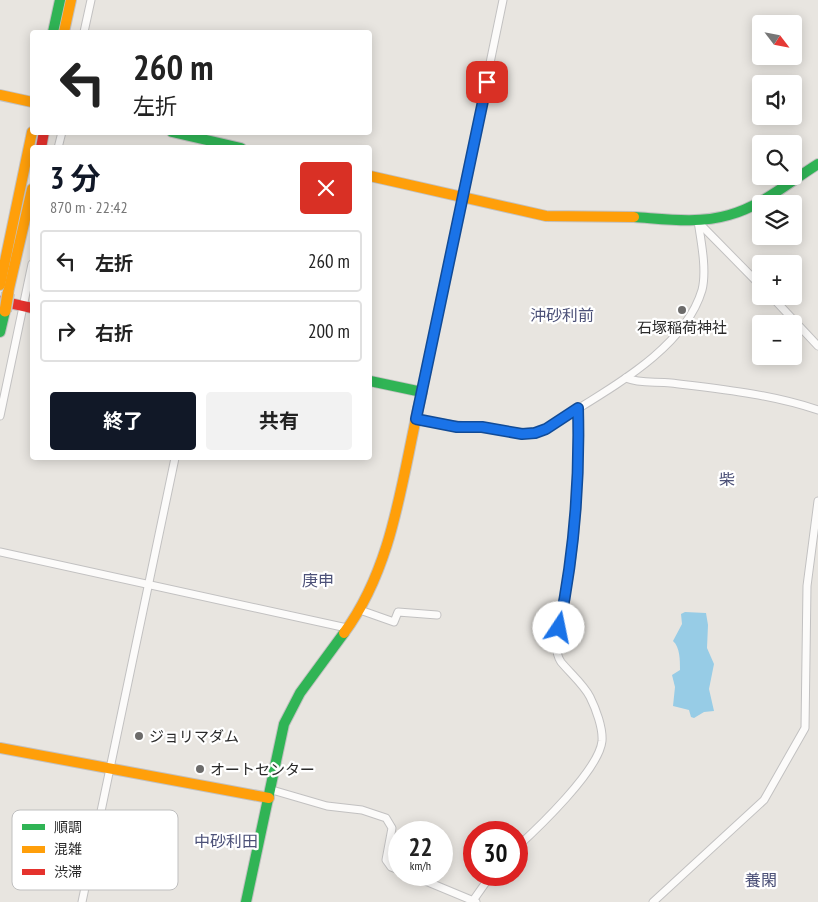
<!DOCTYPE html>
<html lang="ja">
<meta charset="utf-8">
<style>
:root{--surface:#fff;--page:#f2f2f2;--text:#222;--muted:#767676;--line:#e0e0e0;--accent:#111827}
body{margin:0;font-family:"PT Sans Narrow","Noto Sans JP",sans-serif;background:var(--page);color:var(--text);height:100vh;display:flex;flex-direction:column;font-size:19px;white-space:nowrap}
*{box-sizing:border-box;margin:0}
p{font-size:16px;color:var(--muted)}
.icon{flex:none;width:28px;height:28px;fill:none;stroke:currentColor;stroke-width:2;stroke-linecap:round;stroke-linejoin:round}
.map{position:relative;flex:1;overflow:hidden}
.panel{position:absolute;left:30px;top:145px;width:342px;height:315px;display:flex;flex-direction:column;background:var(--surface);border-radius:5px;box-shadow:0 2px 12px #0003}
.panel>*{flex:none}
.hud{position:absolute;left:30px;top:30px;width:342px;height:105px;border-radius:5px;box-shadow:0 2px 12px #0003;background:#fff;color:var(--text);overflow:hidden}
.needle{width:32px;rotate:122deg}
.tools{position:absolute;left:752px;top:15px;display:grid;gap:10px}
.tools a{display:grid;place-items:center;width:50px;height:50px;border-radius:5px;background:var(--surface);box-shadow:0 2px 12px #0003;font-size:25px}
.speed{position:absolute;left:388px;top:821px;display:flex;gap:10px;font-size:25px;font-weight:700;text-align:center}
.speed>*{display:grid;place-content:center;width:65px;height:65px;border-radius:50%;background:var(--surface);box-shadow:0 2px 12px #0003;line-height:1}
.speed small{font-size:12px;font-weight:400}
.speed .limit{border:8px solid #d22;background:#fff;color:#111}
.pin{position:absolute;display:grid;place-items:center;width:42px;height:42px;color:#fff;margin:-21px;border-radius:10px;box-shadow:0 2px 8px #0006}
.me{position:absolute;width:55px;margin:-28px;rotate:11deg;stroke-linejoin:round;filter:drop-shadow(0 0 4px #0008)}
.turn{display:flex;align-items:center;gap:18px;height:105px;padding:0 20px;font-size:22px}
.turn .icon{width:65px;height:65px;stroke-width:2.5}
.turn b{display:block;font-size:35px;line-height:42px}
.round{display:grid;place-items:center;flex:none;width:52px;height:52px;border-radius:5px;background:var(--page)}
.head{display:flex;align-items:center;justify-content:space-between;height:85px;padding:0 20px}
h1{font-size:30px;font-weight:700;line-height:38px;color:var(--accent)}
.action{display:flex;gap:10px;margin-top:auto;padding:10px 20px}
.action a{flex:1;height:58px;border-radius:5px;background:var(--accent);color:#fff;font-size:20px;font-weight:700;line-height:58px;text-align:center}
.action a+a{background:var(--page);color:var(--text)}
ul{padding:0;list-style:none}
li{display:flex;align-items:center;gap:15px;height:62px;margin:0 10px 8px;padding:0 10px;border:2px solid var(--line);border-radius:5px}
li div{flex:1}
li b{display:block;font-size:19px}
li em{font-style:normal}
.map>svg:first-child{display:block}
.water{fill:#97cce6}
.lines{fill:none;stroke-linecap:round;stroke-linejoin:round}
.street-casing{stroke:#c2c1c1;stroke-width:9}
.fast-casing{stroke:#c2c1c1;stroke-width:12}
.slow-casing{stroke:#c2c1c1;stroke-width:12}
.jam-casing{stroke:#c2c1c1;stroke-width:12}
.street{stroke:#fcfbfa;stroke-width:7}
.fast{stroke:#30b455;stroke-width:10}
.slow{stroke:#ff9f0a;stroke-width:10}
.jam{stroke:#e5322d;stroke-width:10}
.slow-bridge-casing{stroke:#c4c3c1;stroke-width:14;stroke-linecap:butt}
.slow-bridge{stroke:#ff9f0a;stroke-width:11}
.route-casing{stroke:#114b97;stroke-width:12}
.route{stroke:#1a73e8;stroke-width:9}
.poi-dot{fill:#6c6b6a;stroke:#fff;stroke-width:2}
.labels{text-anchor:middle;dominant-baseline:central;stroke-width:4.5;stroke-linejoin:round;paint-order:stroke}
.poi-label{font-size:15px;fill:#2a2a2a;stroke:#fff;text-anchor:start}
.neighbourhood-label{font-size:16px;fill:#4c5178;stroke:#fff}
.key{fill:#fff;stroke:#bfbfbf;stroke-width:1}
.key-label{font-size:14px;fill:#2a2a2a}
</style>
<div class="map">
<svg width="818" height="902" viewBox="0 0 818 902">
<rect width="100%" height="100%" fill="#e8e5e0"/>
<!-- water -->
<path class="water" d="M685 612 706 613 708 625 707 648 714 664 709 689 714 711 704 712 694 718 691 717 689 710 673 706 675 687 672 675 680 670C680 660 680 647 673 641L682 624 681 614Z"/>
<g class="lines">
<defs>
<g id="street">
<polyline points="84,32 91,0"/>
<polyline points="58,148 62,132"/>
<polyline points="698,222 761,286"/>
<polyline points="771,296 818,346"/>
<path d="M626 378C640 384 656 381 671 383 720 389 771 394 818 410"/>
<polyline points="422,392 503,0"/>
<polyline points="0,416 32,264"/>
<path d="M416 419C439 423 458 426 481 427 504 429 523 437 546 429 598 394 683 354 702 290 707 270 701 241 698 221"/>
<polyline points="0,552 347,628"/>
<polyline points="360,610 394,622 398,612 437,615"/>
<polyline points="272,790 327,806 362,810 386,818 392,828 386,860 391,867 399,870"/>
<path d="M516 848C538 828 599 770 602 741 603 728 596 709 590 697 584 685 570 673 561 662 550 645 561 617 565 599 578 536 580 471 578 408"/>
<polyline points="411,875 476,902"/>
<polyline points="82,902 175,458"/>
<polyline points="472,902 491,875"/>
<polyline points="653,902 764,800 805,728 807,586 818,501"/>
</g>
<g id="fast">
<polyline points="53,32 60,0"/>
<polyline points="172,132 241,148"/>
<path d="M634 217C665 219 698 224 729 215 762 206 789 182 818 164"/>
<polyline points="0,332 5,311"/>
<polyline points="370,381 422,392 418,409"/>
<polyline points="246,902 284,724 300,693 344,633"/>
</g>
<g id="slow">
<polyline points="64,32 71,0"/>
<polyline points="0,95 32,102"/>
<polyline points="370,176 546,216 634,217"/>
<polyline points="0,285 32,132"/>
<polyline points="8,293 32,189"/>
<path d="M344 633C392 568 401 485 418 409"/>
<polyline points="0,748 269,798"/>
</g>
<g id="jam">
<polyline points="41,148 44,132"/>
<polyline points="0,301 32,308"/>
</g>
</defs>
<!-- street casing -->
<use href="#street" class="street-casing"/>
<!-- fast casing -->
<use href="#fast" class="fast-casing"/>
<!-- slow casing -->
<use href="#slow" class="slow-casing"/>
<!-- jam casing -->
<use href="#jam" class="jam-casing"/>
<!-- street -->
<use href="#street" class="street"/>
<!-- fast -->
<use href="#fast" class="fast"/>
<!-- slow -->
<use href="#slow" class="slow"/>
<!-- jam -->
<use href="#jam" class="jam"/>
<defs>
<polyline id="slow-bridge" points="5,311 8,293"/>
</defs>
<!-- slow-bridge casing -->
<use href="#slow-bridge" class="slow-bridge-casing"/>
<!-- slow-bridge -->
<use href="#slow-bridge" class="slow-bridge"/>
</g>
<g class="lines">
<defs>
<path id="route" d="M487 82 416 419 457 427H482L522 434 535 433 546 429 578 408C580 482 574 555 559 628"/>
</defs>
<!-- route casing -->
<use href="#route" class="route-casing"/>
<!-- route -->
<use href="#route" class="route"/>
</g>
<!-- markers -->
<g class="poi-dot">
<circle cx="682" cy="310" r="5"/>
<circle cx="139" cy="736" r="5"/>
<circle cx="200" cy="769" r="5"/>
</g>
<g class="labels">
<!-- poi labels -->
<g class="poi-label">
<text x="682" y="327" text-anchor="middle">石塚稲荷神社</text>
<text x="149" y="736">ジョリマダム</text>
<text x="210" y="769">オートセンター</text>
</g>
<!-- neighbourhood labels -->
<g class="neighbourhood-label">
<text x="562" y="315">沖砂利前</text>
<text x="727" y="479">柴</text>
<text x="318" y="580">庚申</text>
<text x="226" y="841">中砂利田</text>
<text x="761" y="880">養閑</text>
</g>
</g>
<!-- legend -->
<rect x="12" y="810" width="166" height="80" rx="8" class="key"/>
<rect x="22" y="824" width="23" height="6" fill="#30b455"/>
<rect x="22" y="846" width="23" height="7" fill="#ff9f0a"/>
<rect x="22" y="869" width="23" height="6" fill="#e5322d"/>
<g class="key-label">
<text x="54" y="832">順調</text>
<text x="54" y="854">混雑</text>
<text x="54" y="877">渋滞</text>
</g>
</svg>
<div class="tools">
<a><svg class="needle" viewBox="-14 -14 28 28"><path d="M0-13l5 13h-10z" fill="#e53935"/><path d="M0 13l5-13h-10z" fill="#767676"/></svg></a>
<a><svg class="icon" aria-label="sound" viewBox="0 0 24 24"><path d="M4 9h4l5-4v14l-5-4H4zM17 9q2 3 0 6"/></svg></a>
<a><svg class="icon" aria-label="search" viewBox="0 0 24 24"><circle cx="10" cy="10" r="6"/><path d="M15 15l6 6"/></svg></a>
<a><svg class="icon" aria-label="layers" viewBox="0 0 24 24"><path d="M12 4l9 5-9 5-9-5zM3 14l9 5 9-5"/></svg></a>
<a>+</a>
<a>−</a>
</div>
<div class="speed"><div>22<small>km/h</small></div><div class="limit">30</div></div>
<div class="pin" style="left:487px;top:82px;background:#d93025"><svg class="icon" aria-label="arrive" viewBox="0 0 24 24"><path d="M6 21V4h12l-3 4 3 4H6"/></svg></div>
<svg class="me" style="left:559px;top:628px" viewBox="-20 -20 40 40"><circle r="19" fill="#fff"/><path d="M0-13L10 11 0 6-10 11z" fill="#1a73e8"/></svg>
<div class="hud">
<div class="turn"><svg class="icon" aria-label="left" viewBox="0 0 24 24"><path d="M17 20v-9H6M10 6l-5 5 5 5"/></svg><div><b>260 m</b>左折</div></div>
</div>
<section class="panel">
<div class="head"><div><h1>3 分</h1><p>870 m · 22:42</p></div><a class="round" style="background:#d93025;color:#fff"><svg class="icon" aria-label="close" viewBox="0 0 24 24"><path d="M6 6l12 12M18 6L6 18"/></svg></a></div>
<ul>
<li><svg class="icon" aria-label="left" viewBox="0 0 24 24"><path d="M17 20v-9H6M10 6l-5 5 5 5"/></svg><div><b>左折</b></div><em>260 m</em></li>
<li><svg class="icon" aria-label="right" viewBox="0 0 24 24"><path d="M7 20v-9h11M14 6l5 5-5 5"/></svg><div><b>右折</b></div><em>200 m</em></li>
</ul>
<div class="action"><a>終了</a><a>共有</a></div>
</section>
</div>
